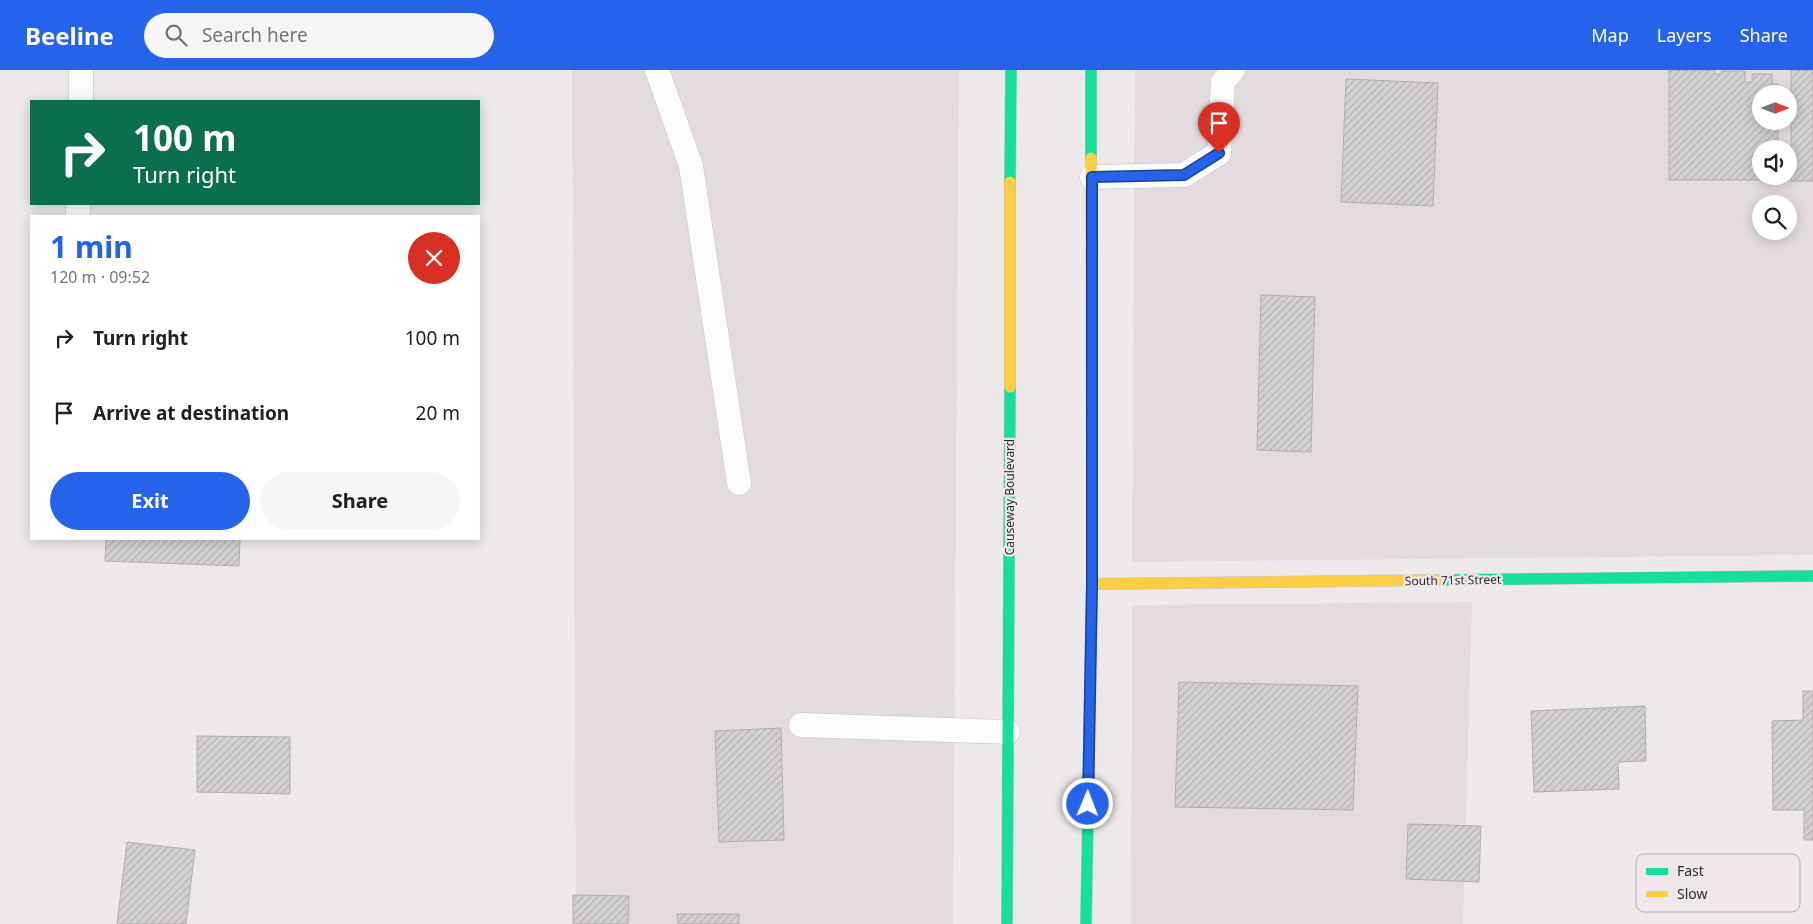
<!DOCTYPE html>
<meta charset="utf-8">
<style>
:root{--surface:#fff;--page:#f6f6f6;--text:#202124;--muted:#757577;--accent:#2563eb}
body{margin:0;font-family:"Noto Sans",sans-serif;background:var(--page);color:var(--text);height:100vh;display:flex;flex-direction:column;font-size:19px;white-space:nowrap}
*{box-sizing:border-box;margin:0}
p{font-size:16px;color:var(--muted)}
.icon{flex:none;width:28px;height:28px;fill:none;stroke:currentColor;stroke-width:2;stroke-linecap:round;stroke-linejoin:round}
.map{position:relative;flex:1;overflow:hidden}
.drawer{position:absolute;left:30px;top:145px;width:450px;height:325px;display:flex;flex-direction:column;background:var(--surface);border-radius:0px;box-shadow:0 2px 12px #0003}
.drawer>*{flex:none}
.hud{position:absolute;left:30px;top:30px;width:450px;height:105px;border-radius:0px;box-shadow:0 2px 12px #0003;background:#0b6e4f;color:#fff;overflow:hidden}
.needle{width:32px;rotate:90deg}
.tools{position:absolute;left:1752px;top:15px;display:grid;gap:10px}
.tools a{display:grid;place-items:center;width:45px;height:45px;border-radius:50%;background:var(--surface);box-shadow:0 2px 12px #0003;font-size:25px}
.pin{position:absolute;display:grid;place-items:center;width:42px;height:42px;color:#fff;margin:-51px -21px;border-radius:50% 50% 50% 0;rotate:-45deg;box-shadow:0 0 5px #0007}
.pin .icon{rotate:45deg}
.me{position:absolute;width:55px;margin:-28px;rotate:1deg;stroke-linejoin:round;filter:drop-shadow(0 0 4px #0008)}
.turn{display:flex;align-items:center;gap:18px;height:105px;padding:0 20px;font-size:22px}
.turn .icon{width:65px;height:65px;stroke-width:2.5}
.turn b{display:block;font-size:35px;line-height:42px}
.round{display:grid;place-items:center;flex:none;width:52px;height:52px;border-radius:26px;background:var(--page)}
.headline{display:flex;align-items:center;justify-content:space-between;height:85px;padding:0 20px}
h1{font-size:30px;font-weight:700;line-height:38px;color:var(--accent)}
.cta{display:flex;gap:10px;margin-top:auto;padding:10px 20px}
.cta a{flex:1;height:58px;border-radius:30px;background:var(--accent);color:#fff;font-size:20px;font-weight:700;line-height:58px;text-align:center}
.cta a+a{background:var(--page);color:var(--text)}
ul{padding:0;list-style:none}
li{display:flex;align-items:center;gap:15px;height:75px;padding:0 20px}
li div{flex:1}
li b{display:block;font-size:19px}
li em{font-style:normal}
header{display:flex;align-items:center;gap:30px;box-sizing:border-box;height:70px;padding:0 25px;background:var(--accent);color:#fff}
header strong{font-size:24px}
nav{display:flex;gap:28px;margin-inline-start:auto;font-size:18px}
.search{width:350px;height:45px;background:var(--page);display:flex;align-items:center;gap:12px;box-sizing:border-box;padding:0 18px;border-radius:28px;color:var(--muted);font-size:19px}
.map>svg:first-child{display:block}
.built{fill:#e4dbe1;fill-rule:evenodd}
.building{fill:url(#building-hatch);stroke:#b2aeb0}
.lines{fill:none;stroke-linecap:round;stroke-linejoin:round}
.lane-casing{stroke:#c3c0c2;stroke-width:25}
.fast-casing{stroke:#c3c0c2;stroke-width:12}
.slow-casing{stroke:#c3c0c2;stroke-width:12}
.lane{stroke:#fcfcfc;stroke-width:24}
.fast{stroke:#16e098;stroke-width:11}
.slow{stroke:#ffcf43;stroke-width:11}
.route-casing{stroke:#184099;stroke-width:12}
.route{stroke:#2563eb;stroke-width:9}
.labels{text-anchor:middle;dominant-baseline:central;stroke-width:4.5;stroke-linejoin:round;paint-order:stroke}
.street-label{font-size:12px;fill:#2f2c2e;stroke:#efe7ec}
.key{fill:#efe7ec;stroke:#b5afb3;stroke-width:1}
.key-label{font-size:14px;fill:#2f2c2e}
</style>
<header>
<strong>Beeline</strong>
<div class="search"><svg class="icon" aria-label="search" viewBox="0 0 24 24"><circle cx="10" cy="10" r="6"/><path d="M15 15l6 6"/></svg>Search here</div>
<nav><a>Map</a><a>Layers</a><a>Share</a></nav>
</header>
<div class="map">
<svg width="1813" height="854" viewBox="0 0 1813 854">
<defs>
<pattern id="building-hatch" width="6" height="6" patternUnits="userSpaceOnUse" patternTransform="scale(1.25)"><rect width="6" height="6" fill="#d3d0d2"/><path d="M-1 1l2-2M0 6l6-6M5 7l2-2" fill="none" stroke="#b5b3b5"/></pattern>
</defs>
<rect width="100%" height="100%" fill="#ede9eb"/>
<!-- built -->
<g class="built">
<polygon points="572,0 959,0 953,854 576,854"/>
<path d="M1135 0H1813V485L1132 492ZM1761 24H1789V51H1761ZM1761 79H1789V106H1761ZM1761 134H1789V161H1761Z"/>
<polygon points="1472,532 1463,854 1131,854 1132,535"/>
</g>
<!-- building -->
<g class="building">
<polygon points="1669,0 1715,0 1715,4 1722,4 1722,1 1745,1 1745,12 1752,12 1752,4 1772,4 1772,14 1778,14 1778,24 1761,24 1761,51 1778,51 1778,79 1761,79 1761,106 1779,106 1779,110 1669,110"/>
<rect x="1791" y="0" width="22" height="111"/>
<polygon points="1346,9 1438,13 1433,136 1341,132"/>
<polygon points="1261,225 1315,227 1311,382 1257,380"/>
<polygon points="106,469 240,469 239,496 105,491"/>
<polygon points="1179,612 1358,616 1353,740 1175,737"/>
<polygon points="1803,621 1813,621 1813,770 1804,770 1804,740 1773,740 1772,651 1803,650"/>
<polygon points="1645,636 1646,691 1618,692 1619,719 1534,722 1531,641"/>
<polygon points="781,658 784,770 719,772 715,661"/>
<polygon points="197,666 290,667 290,724 197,722"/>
<polygon points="1408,754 1481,756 1479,812 1406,809"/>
<polygon points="127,772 195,780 186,854 117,854"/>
<polygon points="573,825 629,826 628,854 573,854"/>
<polygon points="677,844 739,844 739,854 678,854"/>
</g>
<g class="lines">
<defs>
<g id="lane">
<polyline points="657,0 691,96 739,413"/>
<polyline points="81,31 81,0"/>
<polyline points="1092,107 1184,105 1219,83 1223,12 1233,0"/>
<polyline points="78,146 78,134"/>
<polyline points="801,655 1008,662"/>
</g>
<g id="fast">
<polyline points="1091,0 1091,88"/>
<polyline points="1010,112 1011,0"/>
<polyline points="1439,510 1813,506"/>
<polyline points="1007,854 1010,317"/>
<polyline points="1086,854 1092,514 1092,398"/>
</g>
<g id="slow">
<polyline points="1091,88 1092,398"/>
<polyline points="1010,317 1010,112"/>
<polyline points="1092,514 1439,510"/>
</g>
</defs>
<!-- lane casing -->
<use href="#lane" class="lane-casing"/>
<!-- fast casing -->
<use href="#fast" class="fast-casing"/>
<!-- slow casing -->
<use href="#slow" class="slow-casing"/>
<!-- lane -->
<use href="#lane" class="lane"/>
<!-- fast -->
<use href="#fast" class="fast"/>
<!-- slow -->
<use href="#slow" class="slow"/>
</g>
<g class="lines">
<defs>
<polyline id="route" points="1088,734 1092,514 1092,107 1184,105 1219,83"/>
</defs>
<!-- route casing -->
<use href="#route" class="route-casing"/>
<!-- route -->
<use href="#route" class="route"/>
</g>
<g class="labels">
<!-- street labels -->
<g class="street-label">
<text transform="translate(1009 427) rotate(-90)">Causeway Boulevard</text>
<text transform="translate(1453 510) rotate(-1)">South 71st Street</text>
</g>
</g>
<!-- legend -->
<rect x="1636" y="784" width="164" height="58" rx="8" class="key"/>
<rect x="1646" y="798" width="22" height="7" fill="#16e098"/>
<rect x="1646" y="821" width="22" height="6" fill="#ffcf43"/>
<g class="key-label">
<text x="1677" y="806">Fast</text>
<text x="1677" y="829">Slow</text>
</g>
</svg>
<div class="tools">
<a><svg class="needle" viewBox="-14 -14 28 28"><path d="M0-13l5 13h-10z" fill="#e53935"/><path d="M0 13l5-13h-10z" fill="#757577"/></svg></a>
<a><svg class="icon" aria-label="sound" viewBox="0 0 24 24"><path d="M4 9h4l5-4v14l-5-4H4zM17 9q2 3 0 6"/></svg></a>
<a><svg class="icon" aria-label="search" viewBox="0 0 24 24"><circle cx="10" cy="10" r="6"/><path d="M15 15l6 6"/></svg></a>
</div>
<div class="pin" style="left:1219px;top:83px;background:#d93025"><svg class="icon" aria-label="arrive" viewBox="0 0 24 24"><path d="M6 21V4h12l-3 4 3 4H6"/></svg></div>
<svg class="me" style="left:1088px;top:734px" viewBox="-20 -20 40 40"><circle r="17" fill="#2563eb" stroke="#fff" stroke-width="3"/><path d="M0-11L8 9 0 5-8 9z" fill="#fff"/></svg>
<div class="hud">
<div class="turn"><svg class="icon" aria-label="right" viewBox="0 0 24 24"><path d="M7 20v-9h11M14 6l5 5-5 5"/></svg><div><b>100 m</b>Turn right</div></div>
</div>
<section class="drawer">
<div class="headline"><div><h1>1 min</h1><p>120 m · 09:52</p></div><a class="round" style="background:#d93025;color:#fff"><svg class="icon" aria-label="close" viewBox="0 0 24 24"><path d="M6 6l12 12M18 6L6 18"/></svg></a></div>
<ul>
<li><svg class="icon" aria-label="right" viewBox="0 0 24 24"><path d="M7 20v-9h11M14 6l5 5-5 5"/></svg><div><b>Turn right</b></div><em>100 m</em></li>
<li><svg class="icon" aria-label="arrive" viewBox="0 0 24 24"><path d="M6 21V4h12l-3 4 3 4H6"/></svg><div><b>Arrive at destination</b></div><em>20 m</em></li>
</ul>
<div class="cta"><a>Exit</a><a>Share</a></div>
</section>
</div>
